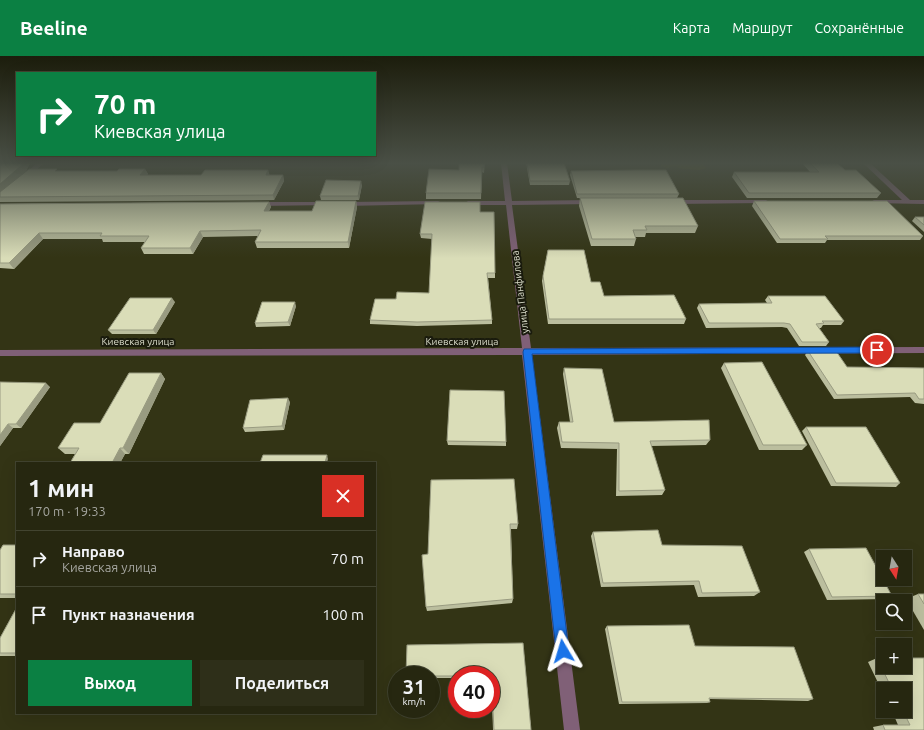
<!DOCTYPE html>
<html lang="ru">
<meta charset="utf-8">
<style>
:root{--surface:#262710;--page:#2e2f19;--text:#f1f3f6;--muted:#a4a59f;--line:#424430;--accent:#0b8043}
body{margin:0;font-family:Ubuntu,sans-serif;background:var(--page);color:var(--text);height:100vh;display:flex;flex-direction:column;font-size:15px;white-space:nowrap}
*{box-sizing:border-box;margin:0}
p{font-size:13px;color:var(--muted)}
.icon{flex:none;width:22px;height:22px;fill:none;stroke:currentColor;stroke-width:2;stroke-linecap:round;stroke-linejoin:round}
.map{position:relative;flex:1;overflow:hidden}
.panel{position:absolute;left:16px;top:406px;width:360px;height:252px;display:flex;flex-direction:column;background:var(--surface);border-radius:0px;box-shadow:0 4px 16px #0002,0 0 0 1px var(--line)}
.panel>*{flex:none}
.banner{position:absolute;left:16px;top:16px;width:360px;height:84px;border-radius:0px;box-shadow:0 4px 16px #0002,0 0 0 1px var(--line);background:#0b8043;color:#fff;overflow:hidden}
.needle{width:26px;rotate:169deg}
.tools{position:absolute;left:876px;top:494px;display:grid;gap:8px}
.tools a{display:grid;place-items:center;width:36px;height:36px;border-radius:0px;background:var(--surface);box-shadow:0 4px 16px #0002,0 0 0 1px var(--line);font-size:20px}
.speed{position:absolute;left:388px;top:610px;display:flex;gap:8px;font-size:20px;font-weight:700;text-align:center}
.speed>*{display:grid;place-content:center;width:52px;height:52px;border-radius:50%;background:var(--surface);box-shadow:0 4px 16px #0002,0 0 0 1px var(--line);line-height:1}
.speed small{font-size:10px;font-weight:400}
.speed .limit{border:6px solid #d22;background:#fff;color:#111}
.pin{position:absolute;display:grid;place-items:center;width:34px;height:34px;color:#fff;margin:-17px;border:2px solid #fff;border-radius:50%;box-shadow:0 1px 4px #0007}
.me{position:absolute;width:44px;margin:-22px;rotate:353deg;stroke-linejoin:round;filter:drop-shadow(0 0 3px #0008)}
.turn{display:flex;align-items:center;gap:14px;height:84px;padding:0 12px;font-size:18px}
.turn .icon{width:52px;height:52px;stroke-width:2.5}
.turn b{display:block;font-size:28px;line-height:34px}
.round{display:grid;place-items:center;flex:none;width:42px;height:42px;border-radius:0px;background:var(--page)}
.headline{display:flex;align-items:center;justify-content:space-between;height:68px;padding:0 12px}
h1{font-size:24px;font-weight:700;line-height:30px}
.button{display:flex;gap:8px;margin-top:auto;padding:8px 12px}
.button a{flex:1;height:46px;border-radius:0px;background:var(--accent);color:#fff;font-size:16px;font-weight:700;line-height:46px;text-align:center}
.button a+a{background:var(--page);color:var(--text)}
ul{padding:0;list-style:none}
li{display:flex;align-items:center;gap:12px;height:56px;padding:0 12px;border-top:1px solid var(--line)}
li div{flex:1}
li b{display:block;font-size:15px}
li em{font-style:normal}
header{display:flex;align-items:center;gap:24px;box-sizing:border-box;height:56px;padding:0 20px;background:var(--accent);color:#fff}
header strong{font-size:19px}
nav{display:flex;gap:22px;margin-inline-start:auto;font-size:14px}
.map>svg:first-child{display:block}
.green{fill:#4b4d0b}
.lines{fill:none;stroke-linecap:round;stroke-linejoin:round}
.minor{fill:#806077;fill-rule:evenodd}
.wall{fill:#bbbe9e}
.shaded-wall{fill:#999b81}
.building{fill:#daddb8;stroke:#999b81}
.route{fill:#1a73e8;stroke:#114b97}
.labels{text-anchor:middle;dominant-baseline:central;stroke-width:4;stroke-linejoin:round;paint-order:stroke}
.street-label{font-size:10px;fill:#dcdecc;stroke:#1a1b0d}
</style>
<header>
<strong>Beeline</strong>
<nav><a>Карта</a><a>Маршрут</a><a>Сохранённые</a></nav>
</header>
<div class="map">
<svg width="924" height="674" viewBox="0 0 924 674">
<rect width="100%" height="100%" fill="#333415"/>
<!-- green -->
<polygon class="green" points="668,107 700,107 703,108 706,112 699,114 678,112 676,110 667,112 661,110 662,108"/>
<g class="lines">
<!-- minor -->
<g class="minor">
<polygon points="37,107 44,107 26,123 22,123 22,121"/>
<polygon points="501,107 507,107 512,145 592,144 595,146 592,148 512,149 531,292 924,291 924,297 532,299 580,674 564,674 522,299 0,300 0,294 522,292 506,149 468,149 465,147 468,145 505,145"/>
<polygon points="863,107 870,107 910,144 924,144 924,148 872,147 871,146 874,144 902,144"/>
<polygon points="766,144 769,146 768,147 672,148 669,146 672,144"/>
<polygon points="438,145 440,146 440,148 344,150 341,148 344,146"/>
<polygon points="328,146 330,147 330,149 256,150 253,148 256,146"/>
</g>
</g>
<!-- wall -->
<g class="wall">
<polygon points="0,107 30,107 26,115 13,126 59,115 117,115 145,113 148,118 147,119 201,119 268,114 269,119 283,119 284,125 274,144 0,146"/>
<polygon points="459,107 485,107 484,117 482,116 481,143 426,143 426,137 459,114"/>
<polygon points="526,107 564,107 570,125 569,129 530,129"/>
<polygon points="802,107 837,107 845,114 881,137 877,142 747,142 732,121 734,116 810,116"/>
<polygon points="571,115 679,138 677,142 698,170 695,177 646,177 645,181 636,181 636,183 634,190 591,190 579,150 580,142 577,142 570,119"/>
<polygon points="362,129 359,144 321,144 320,140"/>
<polygon points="356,145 357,151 349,192 257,192 255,186 258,180 203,181 193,198 144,198 141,192 145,186 103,186 102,183 43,183 14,213 0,212 0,148 269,146 271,151 269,155 312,155"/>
<polygon points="754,145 923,180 920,184 827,184 825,187 777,187 752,150"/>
<polygon points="480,156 495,217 495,222 488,222 492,264 492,268 417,270 370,268 370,264 396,243 429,237 432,183 421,182 420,178"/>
<polygon points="915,161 924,161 924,176 912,165"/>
<polygon points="548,194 591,226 604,240 686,263 684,268 548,268 542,225"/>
<polygon points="768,240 844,265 841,269 823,269 821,272 819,272 829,286 826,290 799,290 787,272 782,271 706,272 697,252 699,248 767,247 765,244"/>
<polygon points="175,246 156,278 112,278 108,274"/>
<polygon points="296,250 290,270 256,271 255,267"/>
<polygon points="808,295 847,311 924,312 924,348 915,347 910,341 834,343 805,299"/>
<polygon points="724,307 807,389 802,394 759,394 721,312"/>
<polygon points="564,312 614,366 710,384 706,389 651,390 665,434 662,439 616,440 617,393 561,392 557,372 559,366 570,366 563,318"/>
<polygon points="161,317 165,323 129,398 125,398 120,407 70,407 75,398 65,398 58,392 100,367"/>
<polygon points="0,326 50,331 21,372 13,372 0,390"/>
<polygon points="290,346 284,374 245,376 243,372"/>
<polygon points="806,371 900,427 896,431 831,430 802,375"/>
<polygon points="447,385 506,386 506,390 448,389"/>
<polygon points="431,424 518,468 517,473 511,473 513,543 512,547 427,555 426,551 428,498"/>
<polygon points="593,476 662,489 760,536 754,540 698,541 694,529 601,531 591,480"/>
<polygon points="17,489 17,542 0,542 0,494"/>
<polygon points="809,493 892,540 887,543 827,544 804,496"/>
<polygon points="918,538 924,538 924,574 906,543"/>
<polygon points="17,551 17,600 0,600 0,582"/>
<polygon points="607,570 695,590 813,643 808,645 710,643 710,646 707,647 619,648 605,573"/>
<polygon points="523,587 531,674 493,674 491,619 457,619 457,622 431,622 431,619"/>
<polygon points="877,602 883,602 883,611 905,611 905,602 924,602 924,674 874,674 873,671 883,669 898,669 892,655 905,655 905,633 883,633 883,637 868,606"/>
</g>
<!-- shaded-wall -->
<g class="shaded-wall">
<polygon points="23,107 30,107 26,115 0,137 0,128"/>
<polygon points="145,113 148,118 142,125 140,119"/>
<polygon points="268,114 270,120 266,119"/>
<polygon points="283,119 284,125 274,144 273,139"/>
<polygon points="361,125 362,129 359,144 358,140"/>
<polygon points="356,145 357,151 349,192 348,186"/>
<polygon points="269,146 271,151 266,160 264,155"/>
<polygon points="200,175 203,181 193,198 190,192"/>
<polygon points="39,177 43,183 14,213 9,207"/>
<polygon points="172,242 175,246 156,278 153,274"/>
<polygon points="295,246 296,250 290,270 288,266"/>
<polygon points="161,317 165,323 129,398 123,392"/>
<polygon points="46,327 50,331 21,372 16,368"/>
<polygon points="288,342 290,346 284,374 282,370"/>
<polygon points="8,368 13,372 0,390 0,379"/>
<polygon points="120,392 125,398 120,407 112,407"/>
<polygon points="327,399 328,403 327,407 325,407"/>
</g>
<!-- building -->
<g class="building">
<polygon points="0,107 23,107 22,109 0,128"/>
<polygon points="459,107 485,107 484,111 482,111 481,137 426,137 429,113 459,114"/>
<polygon points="527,107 564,107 570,125 530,125"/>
<polygon points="810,107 837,107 845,114 856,114 881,137 749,137 734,116 819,116"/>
<polygon points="29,113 57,113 55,115 117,115 119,113 145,113 140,119 201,119 205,114 268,114 266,119 283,119 273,139 0,141 0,136"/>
<polygon points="636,114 666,114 679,138 577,138 571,115"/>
<polygon points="326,124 361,125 358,140 320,140"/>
<polygon points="580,142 683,142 698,170 645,170 647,174 633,174 636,183 592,183"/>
<polygon points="316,145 356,145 348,186 255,186 261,174 200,175 190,192 141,192 149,180 100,180 102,177 39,177 9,207 0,207 0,148 269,146 264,155 312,155"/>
<polygon points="754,145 887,145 923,180 825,180 828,183 780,183"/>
<polygon points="425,146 480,146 480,156 494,156 495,217 487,217 492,264 417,266 370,264 375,243 396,243 397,236 429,237 432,178 420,178"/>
<polygon points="915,161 924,161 924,169"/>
<polygon points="548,194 584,194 591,226 600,226 604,240 674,239 686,263 549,263 543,220"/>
<polygon points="768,240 825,240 844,265 822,265 824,267 816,268 829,286 802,286 790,268 784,267 709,267 699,248 772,247"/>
<polygon points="130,242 172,242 153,274 108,274"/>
<polygon points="262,246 295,246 288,266 255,267"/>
<polygon points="808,295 836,295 847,311 924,312 924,343 919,343 915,337 837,339"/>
<polygon points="762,306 807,389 763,389 724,307"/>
<polygon points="564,312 602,313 614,366 709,364 710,384 650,385 665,434 619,435 619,387 562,386 559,366 573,366"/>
<polygon points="129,317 161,317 123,392 120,392 112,407 70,407 79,392 58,392 74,367 100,367"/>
<polygon points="0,326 46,327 16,368 8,368 0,379"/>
<polygon points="450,334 504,335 506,386 447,385"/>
<polygon points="288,342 282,370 243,372 250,344"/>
<polygon points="806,371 866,371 900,427 836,427"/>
<polygon points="263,399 327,399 325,407 260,407"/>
<polygon points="514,423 518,468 510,468 513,543 426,551 422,499 428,498 431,424"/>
<polygon points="658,474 662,489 742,490 760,536 702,537 699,525 603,527 593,476"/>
<polygon points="3,489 17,489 17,538 0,538 0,494"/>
<polygon points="866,492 892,540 832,541 809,493"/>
<polygon points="918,538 924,538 924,548"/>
<polygon points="17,551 17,597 0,597 0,582"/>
<polygon points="689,569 695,590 794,591 813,643 709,642 710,646 622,646 607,570"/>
<polygon points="523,587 531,674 494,674 491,619 457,619 457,620 431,620 431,619 406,619 407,589"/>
<polygon points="877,602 883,602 883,611 905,611 905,602 924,602 924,674 885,674 883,669 910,669 903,655 905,655 905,633 892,633"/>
</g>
<!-- sky -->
<linearGradient id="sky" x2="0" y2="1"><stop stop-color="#1c1d0c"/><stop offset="0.53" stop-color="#4a5046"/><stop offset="1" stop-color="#4a5046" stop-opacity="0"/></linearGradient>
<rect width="924" height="202" fill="url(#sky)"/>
<!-- route -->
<polygon class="route" points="877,291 881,294 877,297 532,298 569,595 567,600 563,602 558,600 556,595 523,296 524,293"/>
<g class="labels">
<!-- street labels -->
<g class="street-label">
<text transform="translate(520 236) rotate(-97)">улица Панфилова</text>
<text x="138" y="285">Киевская улица</text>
<text x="462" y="285">Киевская улица</text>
</g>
</g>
</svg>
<div class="tools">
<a><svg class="needle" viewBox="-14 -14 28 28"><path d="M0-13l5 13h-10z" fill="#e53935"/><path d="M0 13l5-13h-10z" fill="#a4a59f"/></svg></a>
<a><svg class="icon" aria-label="search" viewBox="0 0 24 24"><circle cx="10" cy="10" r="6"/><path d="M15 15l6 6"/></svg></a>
<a>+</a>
<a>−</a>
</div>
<div class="speed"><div>31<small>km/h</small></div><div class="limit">40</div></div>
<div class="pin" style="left:877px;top:294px;background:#d93025"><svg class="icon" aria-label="arrive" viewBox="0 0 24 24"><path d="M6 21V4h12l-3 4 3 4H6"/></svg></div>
<svg class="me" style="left:563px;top:595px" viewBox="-20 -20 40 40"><path d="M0-17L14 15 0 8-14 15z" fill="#1a73e8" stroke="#fff" stroke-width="4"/></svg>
<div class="banner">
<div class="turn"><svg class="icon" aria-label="right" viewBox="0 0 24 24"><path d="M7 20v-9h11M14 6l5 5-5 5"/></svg><div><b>70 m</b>Киевская улица</div></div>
</div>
<section class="panel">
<div class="headline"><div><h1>1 мин</h1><p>170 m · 19:33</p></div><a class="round" style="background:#d93025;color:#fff"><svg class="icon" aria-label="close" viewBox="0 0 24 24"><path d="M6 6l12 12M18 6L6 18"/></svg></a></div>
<ul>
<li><svg class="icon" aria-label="right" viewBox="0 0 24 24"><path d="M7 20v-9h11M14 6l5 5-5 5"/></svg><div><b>Направо</b><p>Киевская улица</p></div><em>70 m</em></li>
<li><svg class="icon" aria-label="arrive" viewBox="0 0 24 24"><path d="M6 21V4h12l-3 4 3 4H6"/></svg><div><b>Пункт назначения</b></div><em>100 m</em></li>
</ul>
<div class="button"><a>Выход</a><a>Поделиться</a></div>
</section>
</div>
